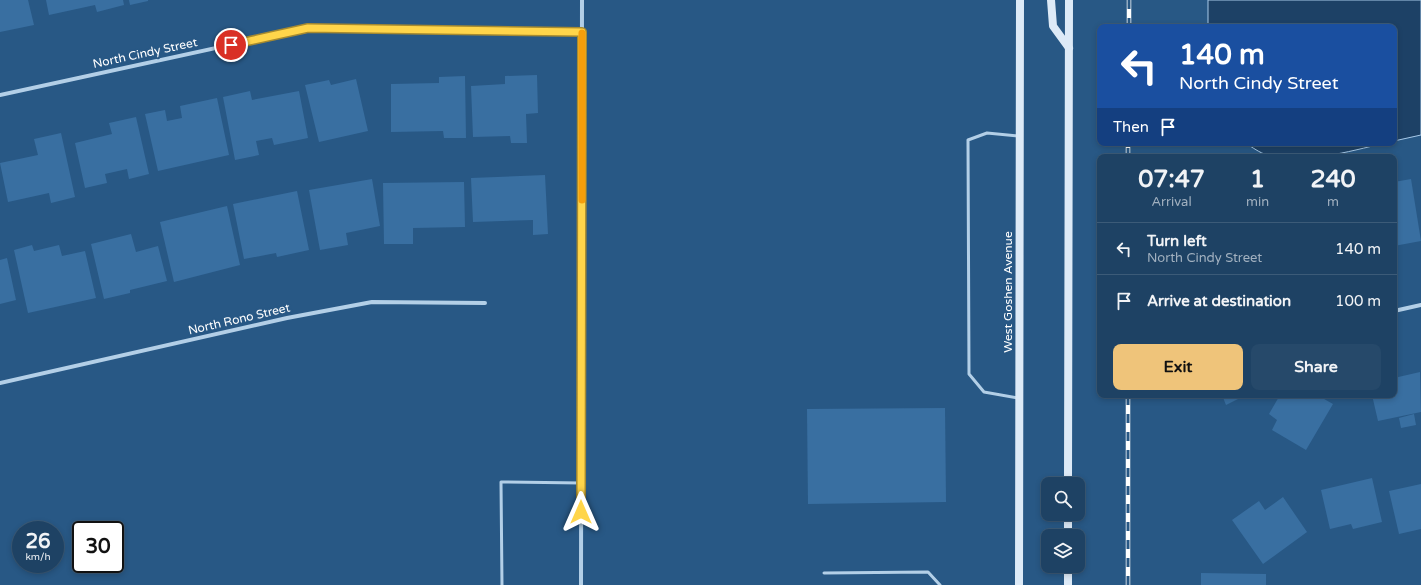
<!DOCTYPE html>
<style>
:root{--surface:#1e4264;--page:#26496a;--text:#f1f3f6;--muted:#a1b0bf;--line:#3c5b78;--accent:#efc47a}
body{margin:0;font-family:"Varela Round",sans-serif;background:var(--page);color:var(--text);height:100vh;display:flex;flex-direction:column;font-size:15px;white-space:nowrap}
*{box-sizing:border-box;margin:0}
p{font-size:13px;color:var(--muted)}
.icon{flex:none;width:22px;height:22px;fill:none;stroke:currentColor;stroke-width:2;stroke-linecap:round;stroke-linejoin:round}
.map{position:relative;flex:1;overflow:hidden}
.drawer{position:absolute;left:1097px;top:154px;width:300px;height:244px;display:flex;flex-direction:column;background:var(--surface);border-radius:8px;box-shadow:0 2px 6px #0003,0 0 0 1px var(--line)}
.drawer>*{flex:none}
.banner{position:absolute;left:1097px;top:24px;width:300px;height:122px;border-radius:8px;box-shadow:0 2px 6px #0003,0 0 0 1px var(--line);background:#1a4fa0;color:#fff;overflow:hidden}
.tools{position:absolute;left:1041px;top:477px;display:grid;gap:8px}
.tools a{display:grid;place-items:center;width:44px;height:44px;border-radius:8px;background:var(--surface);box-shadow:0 2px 6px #0003,0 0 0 1px var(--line);font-size:20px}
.speed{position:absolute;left:12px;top:521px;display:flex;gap:8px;font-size:20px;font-weight:700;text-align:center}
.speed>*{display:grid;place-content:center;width:52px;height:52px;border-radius:50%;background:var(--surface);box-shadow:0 2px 6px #0003,0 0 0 1px var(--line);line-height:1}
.speed small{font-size:10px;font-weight:400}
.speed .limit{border:2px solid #111;border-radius:6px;background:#fff;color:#111}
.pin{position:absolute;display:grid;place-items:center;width:34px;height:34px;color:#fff;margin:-17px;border:2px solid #fff;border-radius:50%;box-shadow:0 1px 4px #0007}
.me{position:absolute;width:44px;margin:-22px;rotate:0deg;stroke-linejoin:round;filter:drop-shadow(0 0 3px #0008)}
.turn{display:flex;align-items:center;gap:14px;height:84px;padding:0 16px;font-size:18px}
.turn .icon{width:52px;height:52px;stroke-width:2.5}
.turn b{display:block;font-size:28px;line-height:34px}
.then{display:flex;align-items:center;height:38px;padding:0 16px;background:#0003;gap:8px;font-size:15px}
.eta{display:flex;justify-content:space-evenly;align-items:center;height:68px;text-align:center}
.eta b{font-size:24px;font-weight:700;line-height:28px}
.button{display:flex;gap:8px;margin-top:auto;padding:8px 16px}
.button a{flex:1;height:46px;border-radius:8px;background:var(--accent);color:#111;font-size:16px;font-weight:700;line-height:46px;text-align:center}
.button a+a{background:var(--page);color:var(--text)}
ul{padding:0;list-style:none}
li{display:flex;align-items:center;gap:12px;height:52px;padding:0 16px;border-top:1px solid var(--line)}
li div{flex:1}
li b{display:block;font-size:15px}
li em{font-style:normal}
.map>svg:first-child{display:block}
.water{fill:#1d4166;stroke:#a8cae8}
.building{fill:#396fa1}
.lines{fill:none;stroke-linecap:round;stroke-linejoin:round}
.lane{stroke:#b3cfe7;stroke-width:3}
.street{stroke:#b3cfe7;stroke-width:4}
.secondary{stroke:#ddeaf7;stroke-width:8}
.rail-casing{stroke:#fff;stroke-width:4.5}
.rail{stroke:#285885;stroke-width:3;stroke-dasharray:9;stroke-linecap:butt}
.route-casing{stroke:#a68a30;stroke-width:10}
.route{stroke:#ffd54a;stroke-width:7}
.slow{stroke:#f59e0b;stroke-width:7}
.labels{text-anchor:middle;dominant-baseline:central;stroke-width:4;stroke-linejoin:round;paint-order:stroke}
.street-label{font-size:12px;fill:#fff;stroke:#285885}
</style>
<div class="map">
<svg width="1421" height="585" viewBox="0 0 1421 585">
<rect width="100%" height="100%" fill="#285885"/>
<!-- water -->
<g class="water">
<polygon points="1208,0 1421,0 1421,135 1394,141 1394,27 1208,27"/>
<path d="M1245 143H1385C1347 152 1306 164 1267 155 1260 153 1252 147 1245 143Z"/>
</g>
<!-- building -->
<g class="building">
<polygon points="0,0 28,0 34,25 0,32"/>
<polygon points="46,0 123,0 124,5 97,12 95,5 49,15"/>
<polygon points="129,0 148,0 148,1 130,5"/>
<polygon points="537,75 538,113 526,114 527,143 511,143 510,136 473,137 471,86 505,84 505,76"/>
<polygon points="465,76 466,138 444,138 443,131 391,132 391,84 439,83 439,77"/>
<polygon points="356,79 368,131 319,142 305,85 329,80 331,85"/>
<polygon points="250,91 252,100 299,91 308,138 274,145 272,138 256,141 259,155 235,160 223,97"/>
<polygon points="217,98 229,155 158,171 145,114 165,110 167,121 182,118 180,106"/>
<polygon points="136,117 149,174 129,179 127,169 105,174 107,183 85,188 75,143 112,134 109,123"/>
<polygon points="61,133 75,197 51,203 49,193 8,202 0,163 38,155 34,139"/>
<polygon points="545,175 548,234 533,235 533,220 473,222 471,178"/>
<polygon points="372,179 380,226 346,233 348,245 320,250 309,190"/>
<polygon points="1411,179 1421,241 1394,246 1394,182"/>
<polygon points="464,182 465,227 413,228 413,244 384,244 383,183"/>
<polygon points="297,191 309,250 277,257 276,253 244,259 233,204"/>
<polygon points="227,206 240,265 174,282 160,222"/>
<polygon points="131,234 136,252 158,246 167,281 130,290 130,293 104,299 91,244"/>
<polygon points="32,245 34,251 59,245 62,256 85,251 96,298 28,313 14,250"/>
<polygon points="7,258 16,300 0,304 0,260"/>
<polygon points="1420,372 1421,412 1378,421 1372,395 1394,395 1394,378"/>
<polygon points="1222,395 1246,395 1226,405"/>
<polygon points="1280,395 1317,395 1333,404 1306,450 1272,430 1277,420 1269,414"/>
<polygon points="945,408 946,502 808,504 807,409"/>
<polygon points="1414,414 1416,425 1401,428 1399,418"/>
<polygon points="1372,478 1382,522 1353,529 1351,524 1330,529 1321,490"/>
<polygon points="1421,484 1421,529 1399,534 1389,491"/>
<polygon points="1283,497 1307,532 1263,564 1232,520 1259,501 1265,510"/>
<polygon points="1201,573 1266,574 1266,585 1201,585"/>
</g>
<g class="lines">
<!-- lane -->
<g class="lane">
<polyline points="1018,398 984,392 969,374 968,140 987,133 1019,136"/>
<polyline points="824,573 928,572 940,585"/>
<polyline points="502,585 501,482 581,483"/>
</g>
<!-- street -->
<g class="street">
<polyline points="0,95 308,28 582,32"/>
<polyline points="1394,311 1421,305"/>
<polyline points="0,383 287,318 372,302 485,303"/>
<polyline points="581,585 582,0"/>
</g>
<!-- secondary -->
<g class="secondary">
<polyline points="1051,0 1053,26 1069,48"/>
<polyline points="1068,484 1069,0"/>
<polyline points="1068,536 1068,514"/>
<polyline points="1019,585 1020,0"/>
<polyline points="1068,585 1068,566"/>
</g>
<defs>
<g id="rail">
<polyline points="1129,27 1129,0"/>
<polyline points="1128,157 1128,143"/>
<polyline points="1128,585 1128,395"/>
</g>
</defs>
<!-- rail casing -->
<use href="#rail" class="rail-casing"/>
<!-- rail -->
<use href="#rail" class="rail"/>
</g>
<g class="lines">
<defs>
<polyline id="route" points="231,45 308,28 582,32 581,512"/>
</defs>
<!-- route casing -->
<use href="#route" class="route-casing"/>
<!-- route -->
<use href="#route" class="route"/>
<!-- slow -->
<polyline class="slow" points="582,200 582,33"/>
</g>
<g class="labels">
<!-- street labels -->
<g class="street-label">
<text transform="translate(145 53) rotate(-12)">North Cindy Street</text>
<text transform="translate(1008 292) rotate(-90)">West Goshen Avenue</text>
<text transform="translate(239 319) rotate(-13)">North Rono Street</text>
</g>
</g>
</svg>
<div class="tools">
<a><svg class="icon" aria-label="search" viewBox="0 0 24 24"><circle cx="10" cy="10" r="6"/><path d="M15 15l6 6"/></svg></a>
<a><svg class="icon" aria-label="layers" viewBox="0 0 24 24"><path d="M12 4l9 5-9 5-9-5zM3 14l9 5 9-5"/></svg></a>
</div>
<div class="speed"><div>26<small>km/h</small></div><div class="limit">30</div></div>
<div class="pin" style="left:231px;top:45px;background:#d93025"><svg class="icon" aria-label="arrive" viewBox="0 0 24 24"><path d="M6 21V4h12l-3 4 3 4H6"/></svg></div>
<svg class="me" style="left:581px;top:512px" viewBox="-20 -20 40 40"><path d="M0-17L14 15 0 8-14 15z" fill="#ffd54a" stroke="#fff" stroke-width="4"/></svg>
<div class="banner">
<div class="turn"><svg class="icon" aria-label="left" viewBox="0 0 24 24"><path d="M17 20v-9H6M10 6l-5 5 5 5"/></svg><div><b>140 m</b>North Cindy Street</div></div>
<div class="then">Then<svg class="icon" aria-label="arrive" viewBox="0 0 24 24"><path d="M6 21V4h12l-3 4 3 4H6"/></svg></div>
</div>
<section class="drawer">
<div class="eta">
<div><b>07:47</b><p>Arrival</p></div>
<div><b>1</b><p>min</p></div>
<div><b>240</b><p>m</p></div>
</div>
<ul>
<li><svg class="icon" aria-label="left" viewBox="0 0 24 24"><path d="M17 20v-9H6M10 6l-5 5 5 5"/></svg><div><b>Turn left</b><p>North Cindy Street</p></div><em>140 m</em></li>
<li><svg class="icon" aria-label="arrive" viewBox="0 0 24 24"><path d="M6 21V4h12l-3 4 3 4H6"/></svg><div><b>Arrive at destination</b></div><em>100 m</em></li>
</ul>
<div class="button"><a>Exit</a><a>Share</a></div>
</section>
</div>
